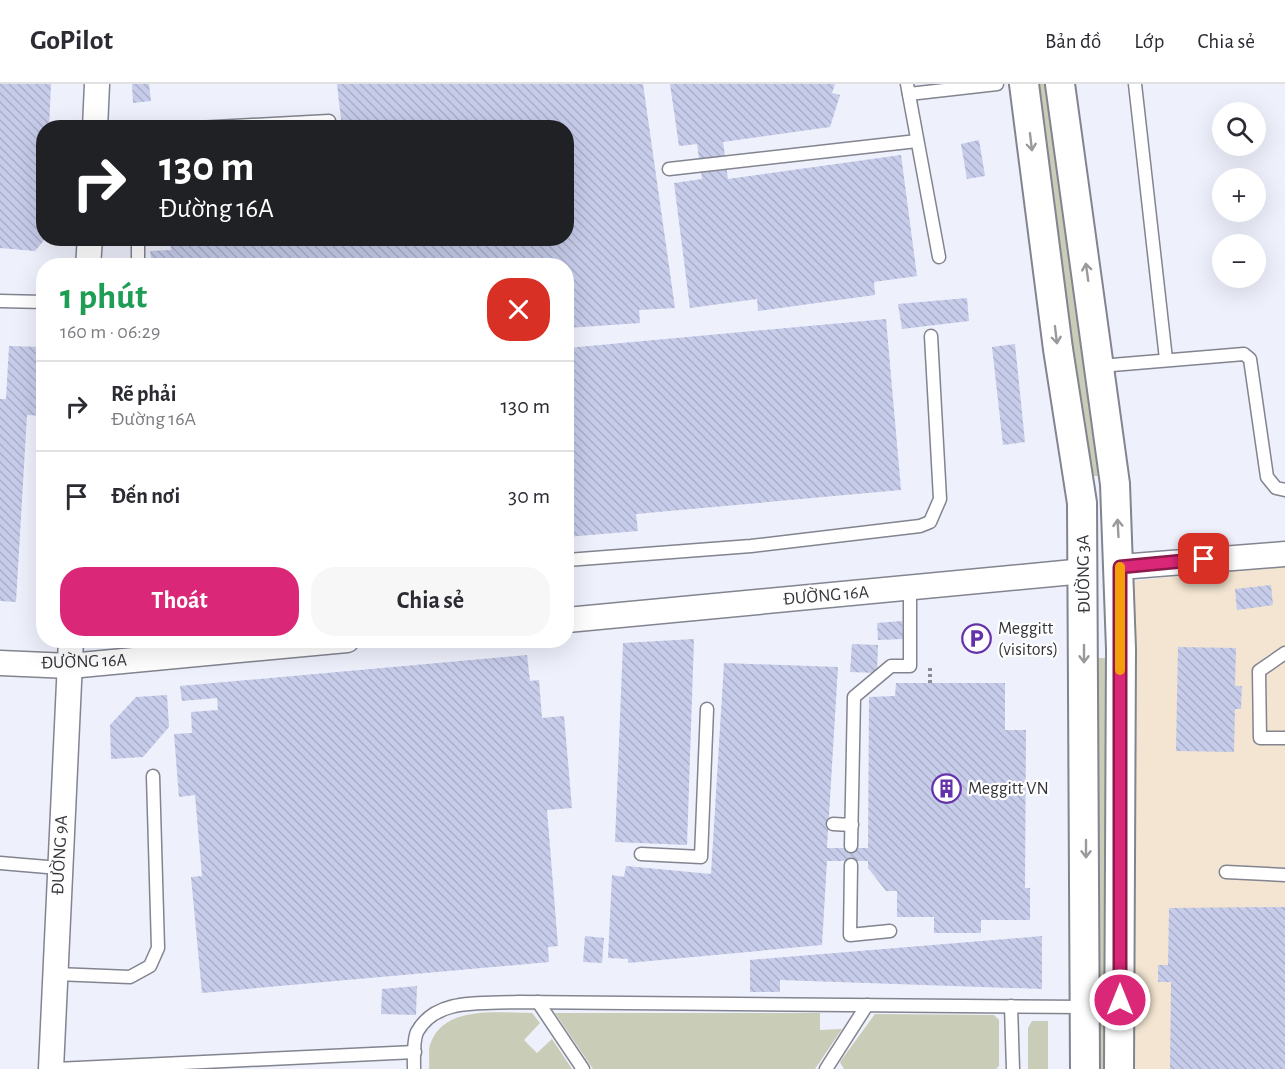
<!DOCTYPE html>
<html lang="vi">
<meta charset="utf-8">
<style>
:root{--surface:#fff;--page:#f7f7f7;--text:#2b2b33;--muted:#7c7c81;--line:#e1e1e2;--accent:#db2777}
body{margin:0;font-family:"Alegreya Sans",sans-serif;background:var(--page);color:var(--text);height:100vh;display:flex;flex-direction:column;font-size:22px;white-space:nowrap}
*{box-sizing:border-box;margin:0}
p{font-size:20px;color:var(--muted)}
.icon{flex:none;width:33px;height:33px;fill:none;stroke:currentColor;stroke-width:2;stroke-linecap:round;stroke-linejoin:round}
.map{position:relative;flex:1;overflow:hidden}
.panel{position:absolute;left:36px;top:174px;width:538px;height:390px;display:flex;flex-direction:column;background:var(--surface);border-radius:24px;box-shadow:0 6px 24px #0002}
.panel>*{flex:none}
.banner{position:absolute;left:36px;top:36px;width:538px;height:126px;border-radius:24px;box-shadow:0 6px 24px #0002;background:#202124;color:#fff;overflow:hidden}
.controls{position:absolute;left:1212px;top:18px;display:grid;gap:12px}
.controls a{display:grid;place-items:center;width:54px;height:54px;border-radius:50%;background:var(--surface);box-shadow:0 6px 24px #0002;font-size:30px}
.pin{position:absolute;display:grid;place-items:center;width:51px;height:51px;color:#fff;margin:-26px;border-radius:12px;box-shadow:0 3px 9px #0006}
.me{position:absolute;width:66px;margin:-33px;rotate:0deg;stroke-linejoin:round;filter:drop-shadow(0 0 4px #0008)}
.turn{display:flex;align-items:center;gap:21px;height:126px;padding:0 24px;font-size:27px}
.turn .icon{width:78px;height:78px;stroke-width:2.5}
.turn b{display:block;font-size:42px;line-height:51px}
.round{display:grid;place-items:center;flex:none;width:63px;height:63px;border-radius:24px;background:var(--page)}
.summary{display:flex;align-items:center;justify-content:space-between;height:102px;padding:0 24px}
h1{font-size:36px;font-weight:700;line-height:45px;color:#1e9e55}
.action{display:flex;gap:12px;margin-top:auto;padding:12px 24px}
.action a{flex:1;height:69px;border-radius:24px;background:var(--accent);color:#fff;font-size:24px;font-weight:700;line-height:69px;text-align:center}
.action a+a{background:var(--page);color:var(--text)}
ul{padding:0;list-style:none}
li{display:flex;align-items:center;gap:18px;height:90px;padding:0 24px;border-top:2px solid var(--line)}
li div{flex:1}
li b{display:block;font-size:22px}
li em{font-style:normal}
header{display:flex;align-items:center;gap:36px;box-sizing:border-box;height:84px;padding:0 30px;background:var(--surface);border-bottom:2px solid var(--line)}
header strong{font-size:28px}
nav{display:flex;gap:33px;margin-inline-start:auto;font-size:21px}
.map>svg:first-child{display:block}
.commercial{fill:#f3e5d1}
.grass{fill:#c9ccb6}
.building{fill:url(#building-back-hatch)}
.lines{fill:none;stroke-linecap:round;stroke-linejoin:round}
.service-casing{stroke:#82848f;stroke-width:15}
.minor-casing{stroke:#82848f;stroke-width:27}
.tertiary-casing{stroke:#82848f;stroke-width:32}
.path{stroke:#8c8e96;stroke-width:4;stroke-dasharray:3 3;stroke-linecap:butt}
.service{stroke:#fff;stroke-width:12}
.minor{stroke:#fff;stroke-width:24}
.tertiary{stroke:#fff;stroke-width:28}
.oneway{stroke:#9a9a9c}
.route-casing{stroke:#8e194d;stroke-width:15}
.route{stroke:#db2777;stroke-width:10}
.slow{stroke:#f59e0b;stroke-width:10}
.labels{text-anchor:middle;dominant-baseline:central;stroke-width:4.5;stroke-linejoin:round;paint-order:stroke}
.street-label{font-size:18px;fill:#34353a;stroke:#fefefe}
.poi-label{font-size:18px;fill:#34353a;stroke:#fefefe;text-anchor:start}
</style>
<header>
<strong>GoPilot</strong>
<nav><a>Bản đồ</a><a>Lớp</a><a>Chia sẻ</a></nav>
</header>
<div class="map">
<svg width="1285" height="985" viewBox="0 0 1285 985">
<defs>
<pattern id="building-back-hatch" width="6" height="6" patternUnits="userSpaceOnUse" patternTransform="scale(1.5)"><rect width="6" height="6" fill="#c6ccea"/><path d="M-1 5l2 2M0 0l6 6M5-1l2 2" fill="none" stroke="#abb0c9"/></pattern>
</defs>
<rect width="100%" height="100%" fill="#eef0fc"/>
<!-- commercial -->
<polygon class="commercial" points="1285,480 1285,985 1132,985 1133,497"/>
<!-- grass -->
<g class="grass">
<polygon points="1036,0 1047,0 1101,392 1091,392 1071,270"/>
<polygon points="1097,574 1108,574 1107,985 1098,985"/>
<path d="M532 929 540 939 524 956 537 969 552 955 572 985H429C430 978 428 968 430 961 443 920 499 929 532 929Z"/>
<polygon points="555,929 820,929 820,946 842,945 815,985 593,985"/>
<polygon points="875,930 994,931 999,936 999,982 996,985 844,985 840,978"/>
<polygon points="1032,937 1048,937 1048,985 1028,985 1028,944"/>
</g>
<!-- building -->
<g class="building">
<polygon points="0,0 51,0 49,44 44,44 44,154 46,154 35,167 0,164"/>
<polygon points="132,0 149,0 151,17 133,19"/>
<polygon points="337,0 643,0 675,224 639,226 640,239 567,244 567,182 153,182 150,167 171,166 170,154 567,154 567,44 342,44"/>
<polygon points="670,0 835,0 832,9 840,11 830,43 723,58 728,95 901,71 917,192 874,198 875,211 758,227 757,215 690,224 674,99 702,95 697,60 679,62"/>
<polygon points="979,56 985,92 967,95 961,60"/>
<polygon points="967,214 969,237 902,245 898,220"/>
<polygon points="886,235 901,406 636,430 638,447 567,453 567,264"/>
<polygon points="1015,260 1025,358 1003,361 992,263"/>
<polygon points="9,262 44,263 44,332 27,331 16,518 0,517 0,315 6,315"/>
<polygon points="1271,501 1273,521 1237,526 1235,505"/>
<polygon points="902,537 903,555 878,556 877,539"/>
<polygon points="694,555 687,761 615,758 623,559"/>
<polygon points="852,560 878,561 877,589 850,588"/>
<polygon points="1178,563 1236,564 1235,602 1242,602 1241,625 1235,625 1234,668 1176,667"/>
<polygon points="527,571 530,597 539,596 542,634 564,632 572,724 547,726 558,862 548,863 549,878 202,909 191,793 202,792 195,711 179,713 174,650 192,649 191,628 218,626 217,614 182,617 180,602"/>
<polygon points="724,579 838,583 827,764 868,764 869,613 895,612 896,599 1005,599 1005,646 1026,646 1025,804 1030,804 1030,836 981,836 981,849 934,849 934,833 897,833 897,807 886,807 868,784 868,777 827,777 822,861 628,879 628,875 608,874 612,791 624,793 626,782 711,790"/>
<polygon points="167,611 169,643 143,673 111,675 110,641 136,613"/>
<polygon points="1285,823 1285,985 1170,985 1171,898 1158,898 1158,881 1168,881 1169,824"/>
<polygon points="585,852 604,854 602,879 583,878"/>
<polygon points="1042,852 1042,905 780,896 780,908 750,908 750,876"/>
<polygon points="417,902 416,931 381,930 382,905"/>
</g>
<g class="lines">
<defs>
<g id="service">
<polyline points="907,0 939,173"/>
<polyline points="1135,0 1166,275"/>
<polyline points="909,10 997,0"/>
<polyline points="197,44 329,37"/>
<polyline points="669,85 917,57"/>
<polyline points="138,182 138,154"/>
<polyline points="0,217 44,218"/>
<polyline points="1100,282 1244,270 1250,275 1267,393 1276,404 1285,406"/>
<polyline points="567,476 751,462 920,442 930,438 940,415 931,252"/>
<polyline points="1285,569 1259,587 1260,654 1285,654"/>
<polyline points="833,740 852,741"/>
<polyline points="851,762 854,613 891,582 910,582 910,504"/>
<polyline points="641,770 701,773 707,625"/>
<polyline points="0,779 59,784"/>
<polyline points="851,781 850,851 890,847"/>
<polyline points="1226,788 1285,791"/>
<polyline points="56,890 130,893 150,882 158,864 153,692"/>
<polyline points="538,918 583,985"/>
<polyline points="1011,922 1013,985"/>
<polyline points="56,985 415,968"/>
<path d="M414 985C414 975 413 957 417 948 436 913 484 920 518 918L1085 923"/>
<polyline points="826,985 867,921"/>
</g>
<g id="minor">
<polyline points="95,44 97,0"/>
<polyline points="88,182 90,154"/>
<polyline points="1120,483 1285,470"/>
<polyline points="567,536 1084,487"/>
<polyline points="0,579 70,582 347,556"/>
<polyline points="51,985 71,556"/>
</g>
<g id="tertiary">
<polyline points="1024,0 1058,265 1082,419 1085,985"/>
<polyline points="1060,0 1115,400 1121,565 1119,985"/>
</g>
</defs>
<!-- service casing -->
<use href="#service" class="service-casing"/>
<!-- minor casing -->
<use href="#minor" class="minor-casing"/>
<!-- tertiary casing -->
<use href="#tertiary" class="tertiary-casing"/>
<!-- path -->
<polyline class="path" points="930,599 930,582"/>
<!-- service -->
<use href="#service" class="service"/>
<!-- minor -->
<use href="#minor" class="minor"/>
<!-- tertiary -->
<use href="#tertiary" class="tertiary"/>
</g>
<!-- one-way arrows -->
<defs><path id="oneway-shaft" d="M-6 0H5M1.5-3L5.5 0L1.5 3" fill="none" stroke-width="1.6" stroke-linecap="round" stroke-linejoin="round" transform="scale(1.5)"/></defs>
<g class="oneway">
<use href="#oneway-shaft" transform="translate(1031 58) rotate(83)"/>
<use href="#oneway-shaft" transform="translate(1087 188) rotate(-98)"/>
<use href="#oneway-shaft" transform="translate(1056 251) rotate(83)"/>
<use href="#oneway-shaft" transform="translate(1118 444) rotate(-93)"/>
<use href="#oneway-shaft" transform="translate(1084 570) rotate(90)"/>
<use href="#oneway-shaft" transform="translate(1086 765) rotate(90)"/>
</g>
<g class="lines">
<defs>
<polyline id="route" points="1120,916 1120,483 1204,475"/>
</defs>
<!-- route casing -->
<use href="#route" class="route-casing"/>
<!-- route -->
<use href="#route" class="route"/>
<!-- slow -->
<polyline class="slow" points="1120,483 1120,586"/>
</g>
<!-- icons -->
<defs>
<symbol id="parking-ring" viewBox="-11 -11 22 22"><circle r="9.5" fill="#fefefe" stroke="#6432aa" stroke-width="1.5"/><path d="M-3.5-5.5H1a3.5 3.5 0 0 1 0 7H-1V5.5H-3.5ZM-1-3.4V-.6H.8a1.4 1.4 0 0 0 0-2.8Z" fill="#6432aa"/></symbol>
<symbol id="building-ring" viewBox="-11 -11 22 22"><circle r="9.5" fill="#fefefe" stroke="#6432aa" stroke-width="1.5"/><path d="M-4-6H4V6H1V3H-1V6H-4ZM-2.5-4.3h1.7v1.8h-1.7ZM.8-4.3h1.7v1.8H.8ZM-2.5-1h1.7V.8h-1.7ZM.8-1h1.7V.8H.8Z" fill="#6432aa"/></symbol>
</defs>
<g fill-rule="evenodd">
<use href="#parking-ring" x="960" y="538" width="33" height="33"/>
<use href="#building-ring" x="930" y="688" width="33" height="33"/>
</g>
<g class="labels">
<!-- street labels -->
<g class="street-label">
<text transform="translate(1084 490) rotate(-91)">ĐƯỜNG 3A</text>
<text transform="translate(826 512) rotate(-5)">ĐƯỜNG 16A</text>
<text transform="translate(84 578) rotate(-2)">ĐƯỜNG 16A</text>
<text transform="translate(60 771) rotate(-87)">ĐƯỜNG 9A</text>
</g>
<!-- poi labels -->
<g class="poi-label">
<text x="998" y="545">Meggitt<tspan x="998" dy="21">(visitors)</tspan></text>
<text x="968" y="705">Meggitt VN</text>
</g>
</g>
</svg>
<div class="controls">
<a><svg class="icon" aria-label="search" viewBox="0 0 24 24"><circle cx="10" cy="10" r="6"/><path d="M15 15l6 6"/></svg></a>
<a>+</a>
<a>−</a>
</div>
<div class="pin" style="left:1204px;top:475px;background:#d93025"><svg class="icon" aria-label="arrive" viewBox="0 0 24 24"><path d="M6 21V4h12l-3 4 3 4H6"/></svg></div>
<svg class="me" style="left:1120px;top:916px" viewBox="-20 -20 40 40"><circle r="17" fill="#db2777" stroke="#fff" stroke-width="3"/><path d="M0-11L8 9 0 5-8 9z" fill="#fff"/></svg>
<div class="banner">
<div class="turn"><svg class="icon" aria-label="right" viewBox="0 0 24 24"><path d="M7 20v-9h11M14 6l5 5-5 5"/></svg><div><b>130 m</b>Đường 16A</div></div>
</div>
<section class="panel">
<div class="summary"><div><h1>1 phút</h1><p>160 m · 06:29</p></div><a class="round" style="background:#d93025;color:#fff"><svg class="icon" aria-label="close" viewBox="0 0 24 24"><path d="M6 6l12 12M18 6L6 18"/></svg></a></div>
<ul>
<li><svg class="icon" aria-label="right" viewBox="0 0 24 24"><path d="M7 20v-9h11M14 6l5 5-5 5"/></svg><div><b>Rẽ phải</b><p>Đường 16A</p></div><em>130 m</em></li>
<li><svg class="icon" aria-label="arrive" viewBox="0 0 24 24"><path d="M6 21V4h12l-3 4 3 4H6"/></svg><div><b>Đến nơi</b></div><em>30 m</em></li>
</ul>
<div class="action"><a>Thoát</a><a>Chia sẻ</a></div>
</section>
</div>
